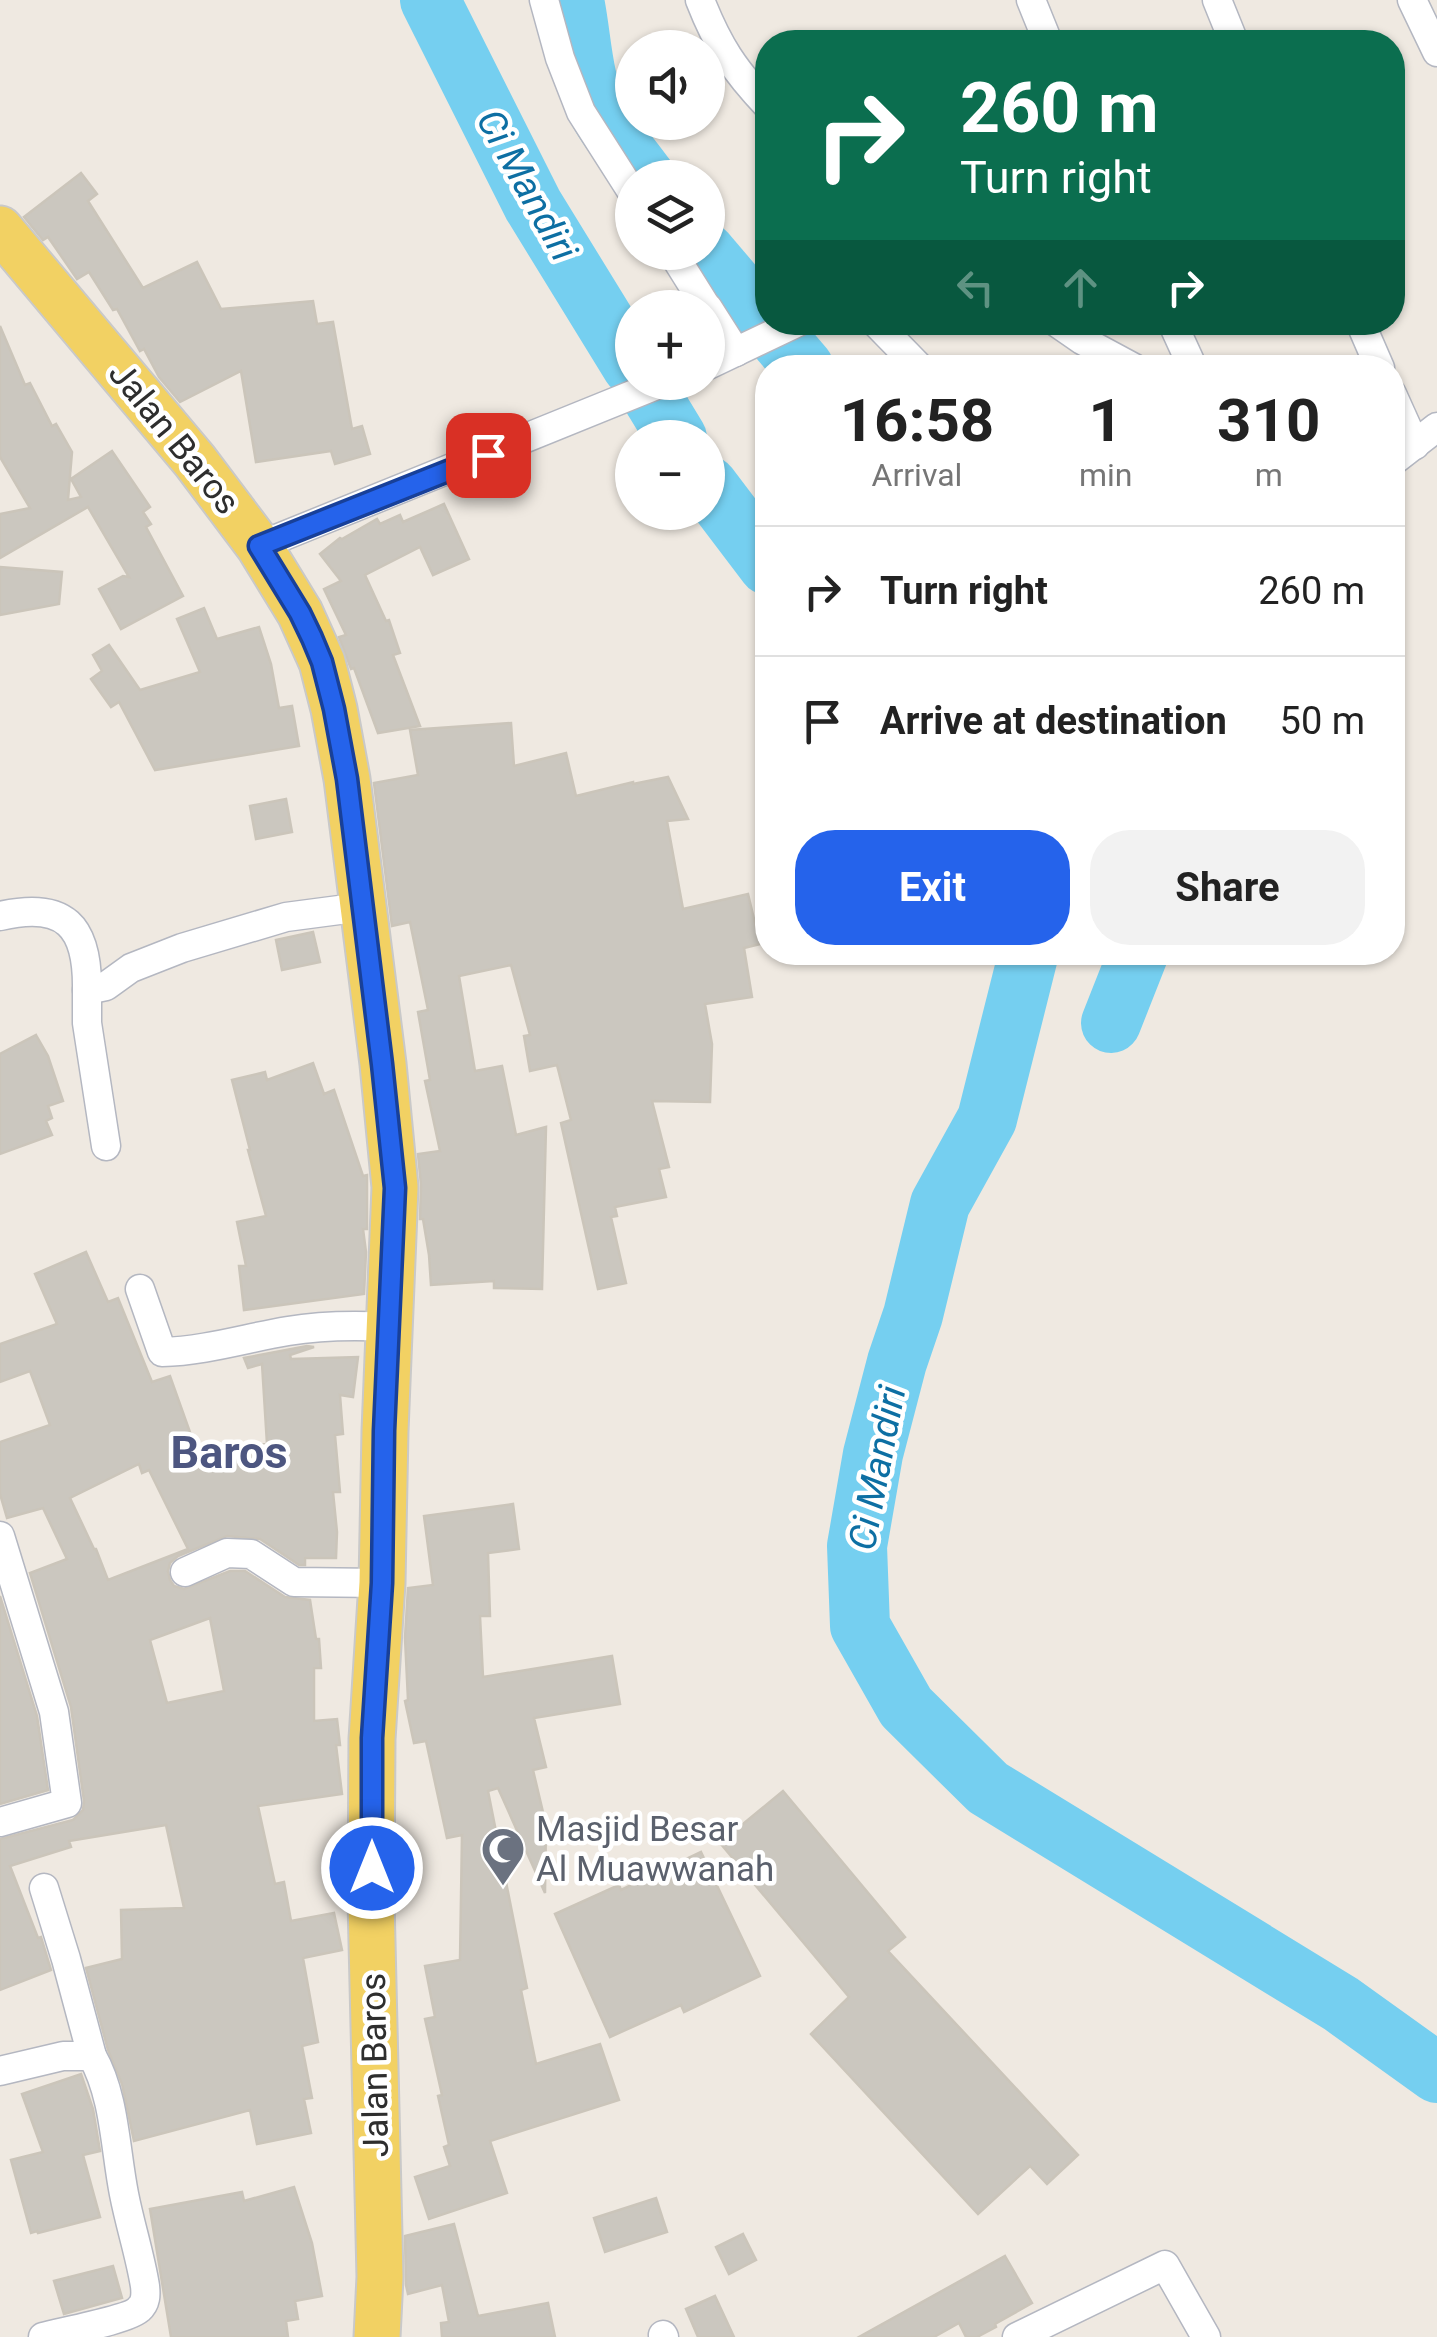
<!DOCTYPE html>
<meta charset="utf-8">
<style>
:root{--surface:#fff;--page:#f2f2f2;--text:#222;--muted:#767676;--line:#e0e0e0;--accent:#2563eb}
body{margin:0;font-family:Roboto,sans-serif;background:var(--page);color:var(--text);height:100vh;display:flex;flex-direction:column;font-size:38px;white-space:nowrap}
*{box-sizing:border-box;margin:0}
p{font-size:32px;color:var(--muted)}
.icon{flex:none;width:55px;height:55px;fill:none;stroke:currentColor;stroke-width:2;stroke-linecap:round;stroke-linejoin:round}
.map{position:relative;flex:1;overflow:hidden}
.details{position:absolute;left:755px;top:355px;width:650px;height:610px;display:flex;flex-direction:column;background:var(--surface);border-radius:40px;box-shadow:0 2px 8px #0004}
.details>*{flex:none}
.banner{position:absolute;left:755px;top:30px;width:650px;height:305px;border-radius:40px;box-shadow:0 2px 8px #0004;background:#0b6e4f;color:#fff;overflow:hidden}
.controls{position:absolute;left:615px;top:30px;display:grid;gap:20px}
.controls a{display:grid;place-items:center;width:110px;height:110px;border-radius:50%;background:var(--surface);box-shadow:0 2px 8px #0004;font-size:50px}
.pin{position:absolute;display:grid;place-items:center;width:85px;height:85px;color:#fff;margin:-42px;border-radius:20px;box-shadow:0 5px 15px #0006}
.me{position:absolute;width:110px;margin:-55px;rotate:0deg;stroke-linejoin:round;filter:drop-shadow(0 0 8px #0008)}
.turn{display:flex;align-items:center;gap:35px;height:210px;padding:0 40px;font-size:45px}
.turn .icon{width:130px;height:130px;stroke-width:2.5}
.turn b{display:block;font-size:70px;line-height:85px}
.lanes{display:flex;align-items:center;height:95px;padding:0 40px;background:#0003;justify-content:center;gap:50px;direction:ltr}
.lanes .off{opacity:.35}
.eta{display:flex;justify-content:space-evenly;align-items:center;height:170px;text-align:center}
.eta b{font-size:60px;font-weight:700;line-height:70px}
.button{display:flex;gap:20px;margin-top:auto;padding:20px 40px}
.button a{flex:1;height:115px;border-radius:40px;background:var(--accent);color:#fff;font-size:40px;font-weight:700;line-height:115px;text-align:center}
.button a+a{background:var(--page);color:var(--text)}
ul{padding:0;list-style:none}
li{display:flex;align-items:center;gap:30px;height:130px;padding:0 40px;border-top:2px solid var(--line)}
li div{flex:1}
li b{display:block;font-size:38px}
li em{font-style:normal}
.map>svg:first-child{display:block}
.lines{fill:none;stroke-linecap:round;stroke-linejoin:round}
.river{stroke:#75cff0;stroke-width:60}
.building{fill:#cbc7bf;stroke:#cbc5ba;stroke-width:2.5;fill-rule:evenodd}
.street-casing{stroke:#b4b7c1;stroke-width:31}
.primary-casing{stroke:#c9c9c9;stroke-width:49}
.street{stroke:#fff;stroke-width:28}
.primary{stroke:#f2d163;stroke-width:45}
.route-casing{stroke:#184099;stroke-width:25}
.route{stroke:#2563eb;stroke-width:18}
.labels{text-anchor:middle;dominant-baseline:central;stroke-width:9;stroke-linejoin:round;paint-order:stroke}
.street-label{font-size:35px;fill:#2e2e2e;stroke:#fff}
.worship-label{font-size:35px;fill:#5b616d;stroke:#fff;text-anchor:start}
.water-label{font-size:38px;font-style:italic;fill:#0d6fa3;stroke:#fff}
.district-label{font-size:45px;font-weight:bold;fill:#4d5680;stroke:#fff}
</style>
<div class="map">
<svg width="1437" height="2337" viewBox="0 0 1437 2337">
<rect width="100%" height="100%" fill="#efe9e1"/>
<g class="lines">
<!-- river -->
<g class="river">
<polyline points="430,0 533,205 632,366"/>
<path d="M574 0C582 38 581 79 600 114 612 136 631 157 646 178"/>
<polyline points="705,252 804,368"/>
<polyline points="643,382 677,438"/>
<polyline points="708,486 768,565"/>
<polyline points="1029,952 987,1119 940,1204 913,1315 897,1362 873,1454 857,1546 860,1626 906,1707 988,1788 1341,2004 1437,2073"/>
<polyline points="1111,1023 1139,952"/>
</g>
</g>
<!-- building -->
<g class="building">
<polygon points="81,173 97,194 88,201 143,288 197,262 221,309 313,301 317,324 333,322 352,429 362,426 370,454 335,464 331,451 256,462 241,371 180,402 159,377 144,349 140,351 117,309 113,310 89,272 77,279 48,237 43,240 24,217"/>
<polygon points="0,326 25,385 30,383 52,426 56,424 72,452 68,500 81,497 71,479 112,451 150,507 143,512 151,524 146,527 183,596 121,629 99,589 123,576 129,577 88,507 0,558 0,514 30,508 0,457"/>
<polygon points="444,504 469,559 433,575 420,547 365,575 386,621 389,620 400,653 393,655 420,726 378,733 354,668 351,669 339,637 346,635 324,589 341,581 320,554 340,538 342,539 377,519 380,524 400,515 403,522"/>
<polygon points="0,567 62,572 59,604 0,615"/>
<polygon points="204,608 217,639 259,627 271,664 279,708 292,706 299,746 155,770 119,702 111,707 91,679 102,671 93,655 109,645 140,690 200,672 177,619"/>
<polygon points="511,723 514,766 566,753 576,796 633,782 633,784 668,777 688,819 667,821 683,909 748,894 760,944 744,948 752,997 705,1004 712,1044 710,1102 652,1101 669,1167 659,1169 666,1197 615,1207 617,1216 611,1217 626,1283 598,1289 561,1123 571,1120 557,1065 530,1071 524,1036 530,1035 511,965 459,976 475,1071 502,1066 516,1135 546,1127 542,1289 494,1288 494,1281 431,1285 429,1255 423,1219 420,1219 421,1185 418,1154 440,1151 425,1081 430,1080 418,1012 428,1010 410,922 392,926 374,783 418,775 410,730"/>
<polygon points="286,799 292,832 256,839 250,806"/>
<polygon points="313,932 320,962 282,970 276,940"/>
<polygon points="36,1035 48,1056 63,1101 48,1106 52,1118 46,1121 52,1135 0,1154 0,1054"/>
<polygon points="313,1063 324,1094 334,1090 363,1176 367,1175 367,1229 363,1229 366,1252 364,1294 244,1310 239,1266 246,1266 237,1222 266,1216 248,1150 250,1150 232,1080 265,1072 267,1080"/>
<path d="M86 1252 108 1302 118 1298 152 1382 170 1376 197 1452 210 1446 267 1444 262 1364 248 1368 244 1358 307 1346 314 1347 290 1355 291 1359 358 1357 353 1397 340 1395 343 1434 335 1435 340 1492H333L337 1532 336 1558H305V1565H299L260 1539 227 1536 178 1556 170 1563 168 1571 170 1580 174 1586 184 1589 230 1571H245L285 1597 310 1600 316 1639H319L321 1668H314V1721L337 1719 340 1745H336L342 1794 258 1806 275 1884 284 1882 291 1921 334 1913 342 1950 303 1958 318 2042 302 2046 312 2098 304 2099 311 2133 257 2144 250 2110 134 2141 122 2084 108 2050 86 1968 122 1959 121 1910 184 1908 166 1825 69 1841 71 1847 10 1866 38 1938 41 1937 51 1970 0 1990V1839L73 1820 83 1810 84 1801 71 1707 30 1573 67 1559 43 1508 7 1518 0 1494V1442L50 1425 30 1371 0 1382V1344L57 1324 35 1274ZM139 1464 142 1473 149 1470 188 1549 108 1580 96 1549H94L70 1498ZM210 1618 224 1691 167 1703 150 1640Z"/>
<polygon points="513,1504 519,1549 488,1553 490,1616 480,1616 483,1677 612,1656 620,1704 534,1718 546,1767 533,1770 546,1825 545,1893 498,1788 488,1791 527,1988 521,1990 536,2064 600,2044 619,2100 490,2141 507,2193 429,2219 415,2177 450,2166 444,2147 449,2145 438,2096 442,2095 425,2019 435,2017 425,1966 460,1960 462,1835 447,1838 426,1741 414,1743 405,1701 408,1700 405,1638 408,1588 433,1585 424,1516"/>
<polygon points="0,1596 37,1716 48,1790 0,1804"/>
<polygon points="783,1791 905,1937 888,1951 1078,2155 1047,2184 1030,2166 978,2214 811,2034 849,1997 720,1843"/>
<polygon points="701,1852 760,1976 684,2012 681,2005 610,2037 555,1914 619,1885 621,1890"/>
<polygon points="81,2074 93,2109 100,2151 83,2155 100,2217 38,2233 37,2231 31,2233 11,2160 43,2152 22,2094"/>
<polygon points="294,2187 312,2243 322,2296 295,2301 298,2319 286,2321 288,2337 171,2337 150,2209 242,2192 244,2201"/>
<polygon points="656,2198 667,2232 605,2252 594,2218"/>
<polygon points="454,2224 478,2316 548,2303 555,2337 442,2337 441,2323 449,2322 442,2285 408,2294 406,2285 405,2236"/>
<polygon points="743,2234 756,2260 729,2274 716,2247"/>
<polygon points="1005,2256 1032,2303 995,2324 996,2327 977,2337 966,2337 959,2323 934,2337 859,2337"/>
<polygon points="113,2266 122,2298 64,2314 54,2281"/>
<polygon points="715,2296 734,2337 698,2337 686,2309"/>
</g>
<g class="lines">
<defs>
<g id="street">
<polyline points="544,0 560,58 581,112 632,192"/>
<path d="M700 0C718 46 734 70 768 106"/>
<polyline points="1031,0 1048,42"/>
<polyline points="1217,0 1234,42"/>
<polyline points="1412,0 1437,52"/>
<polyline points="672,252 707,308"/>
<polyline points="708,308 736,352"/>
<polyline points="875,322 920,368"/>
<polyline points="1056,322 1082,340 1134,368"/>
<polyline points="1172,322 1193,368"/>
<polyline points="1360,322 1380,368"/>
<polyline points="708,365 798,322"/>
<polyline points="1392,394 1415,445"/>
<polyline points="1392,462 1437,427"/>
<polyline points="259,546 664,382"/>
<path d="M0 916C65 901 88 926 87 990L106 986 131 968 182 948 286 917 362 907"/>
<polyline points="87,990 87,1023 106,1146"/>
<path d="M140 1289 162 1352C205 1351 246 1338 288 1331 323 1325 356 1325 391 1327"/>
<polyline points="0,1536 54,1712 67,1803 0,1822"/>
<polyline points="185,1572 227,1553 251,1554 294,1582 382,1583"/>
<polyline points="44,1888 66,1959 92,2056"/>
<path d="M0 2071 63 2056H92C115 2096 115 2149 124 2194 130 2225 140 2255 145 2286 146 2295 146 2303 139 2309 130 2319 61 2332 43 2337"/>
<polyline points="663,2335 664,2337"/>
<polyline points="1017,2337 1165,2265 1206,2337"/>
</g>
<polyline id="primary" points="0,229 195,461 259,546 300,613 322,662 334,709 347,779 383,1064 395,1187 385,1431 382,1583 372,1739 371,1900 380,2277 377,2337"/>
</defs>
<!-- street casing -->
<use href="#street" class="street-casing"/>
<!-- primary casing -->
<use href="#primary" class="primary-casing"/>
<!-- street -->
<use href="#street" class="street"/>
<!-- primary -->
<use href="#primary" class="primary"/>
</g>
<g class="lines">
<defs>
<polyline id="route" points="372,1868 372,1738 382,1583 384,1431 395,1188 382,1064 347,779 334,709 322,662 312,638 300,613 259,546 488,455"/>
</defs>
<!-- route casing -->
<use href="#route" class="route-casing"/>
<!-- route -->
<use href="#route" class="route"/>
</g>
<!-- icons -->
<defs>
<symbol id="mosque-pin" viewBox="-11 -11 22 30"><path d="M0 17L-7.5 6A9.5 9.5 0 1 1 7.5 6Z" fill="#6b7280" stroke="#fff"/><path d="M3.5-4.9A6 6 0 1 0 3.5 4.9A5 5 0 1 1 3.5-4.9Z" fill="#fff"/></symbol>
</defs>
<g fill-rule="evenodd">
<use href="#mosque-pin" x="478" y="1824" width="50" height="68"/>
</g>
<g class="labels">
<!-- street labels -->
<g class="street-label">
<text transform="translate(174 438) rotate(51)">Jalan Baros</text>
<text transform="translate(375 2065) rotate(-91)">Jalan Baros</text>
</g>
<!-- worship labels -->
<g class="worship-label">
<text x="536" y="1829">Masjid Besar<tspan x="536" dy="40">Al Muawwanah</tspan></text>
</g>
<!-- water labels -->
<g class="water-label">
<text transform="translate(527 185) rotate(61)">Ci Mandiri</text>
<text transform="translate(877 1468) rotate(-79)">Ci Mandiri</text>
</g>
<!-- district labels -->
<g class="district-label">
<text x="229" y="1452">Baros</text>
</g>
</g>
</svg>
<div class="controls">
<a><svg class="icon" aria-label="sound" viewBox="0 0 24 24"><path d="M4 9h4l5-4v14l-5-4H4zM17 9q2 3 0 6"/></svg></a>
<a><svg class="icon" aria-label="layers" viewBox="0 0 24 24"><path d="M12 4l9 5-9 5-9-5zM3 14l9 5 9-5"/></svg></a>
<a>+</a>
<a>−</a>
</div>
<div class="pin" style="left:488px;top:455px;background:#d93025"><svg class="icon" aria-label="arrive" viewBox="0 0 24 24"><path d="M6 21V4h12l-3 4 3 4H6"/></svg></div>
<svg class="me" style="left:372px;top:1868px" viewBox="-20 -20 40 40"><circle r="17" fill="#2563eb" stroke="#fff" stroke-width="3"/><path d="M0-11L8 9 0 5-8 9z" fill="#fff"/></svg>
<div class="banner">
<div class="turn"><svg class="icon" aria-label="right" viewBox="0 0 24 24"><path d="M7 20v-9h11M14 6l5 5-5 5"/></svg><div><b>260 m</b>Turn right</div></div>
<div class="lanes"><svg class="icon off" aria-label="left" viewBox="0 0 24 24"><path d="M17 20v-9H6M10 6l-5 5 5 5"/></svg><svg class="icon off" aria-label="ahead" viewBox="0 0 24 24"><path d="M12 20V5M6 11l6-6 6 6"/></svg><svg class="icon" aria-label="right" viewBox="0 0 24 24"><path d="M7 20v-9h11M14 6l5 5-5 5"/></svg></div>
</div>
<section class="details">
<div class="eta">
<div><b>16:58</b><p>Arrival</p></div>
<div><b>1</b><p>min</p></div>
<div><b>310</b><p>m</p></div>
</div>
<ul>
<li><svg class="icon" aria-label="right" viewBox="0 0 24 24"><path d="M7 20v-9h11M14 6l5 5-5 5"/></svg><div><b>Turn right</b></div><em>260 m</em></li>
<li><svg class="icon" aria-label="arrive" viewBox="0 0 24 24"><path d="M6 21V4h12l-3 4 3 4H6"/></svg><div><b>Arrive at destination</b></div><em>50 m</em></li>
</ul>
<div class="button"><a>Exit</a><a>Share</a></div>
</section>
</div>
